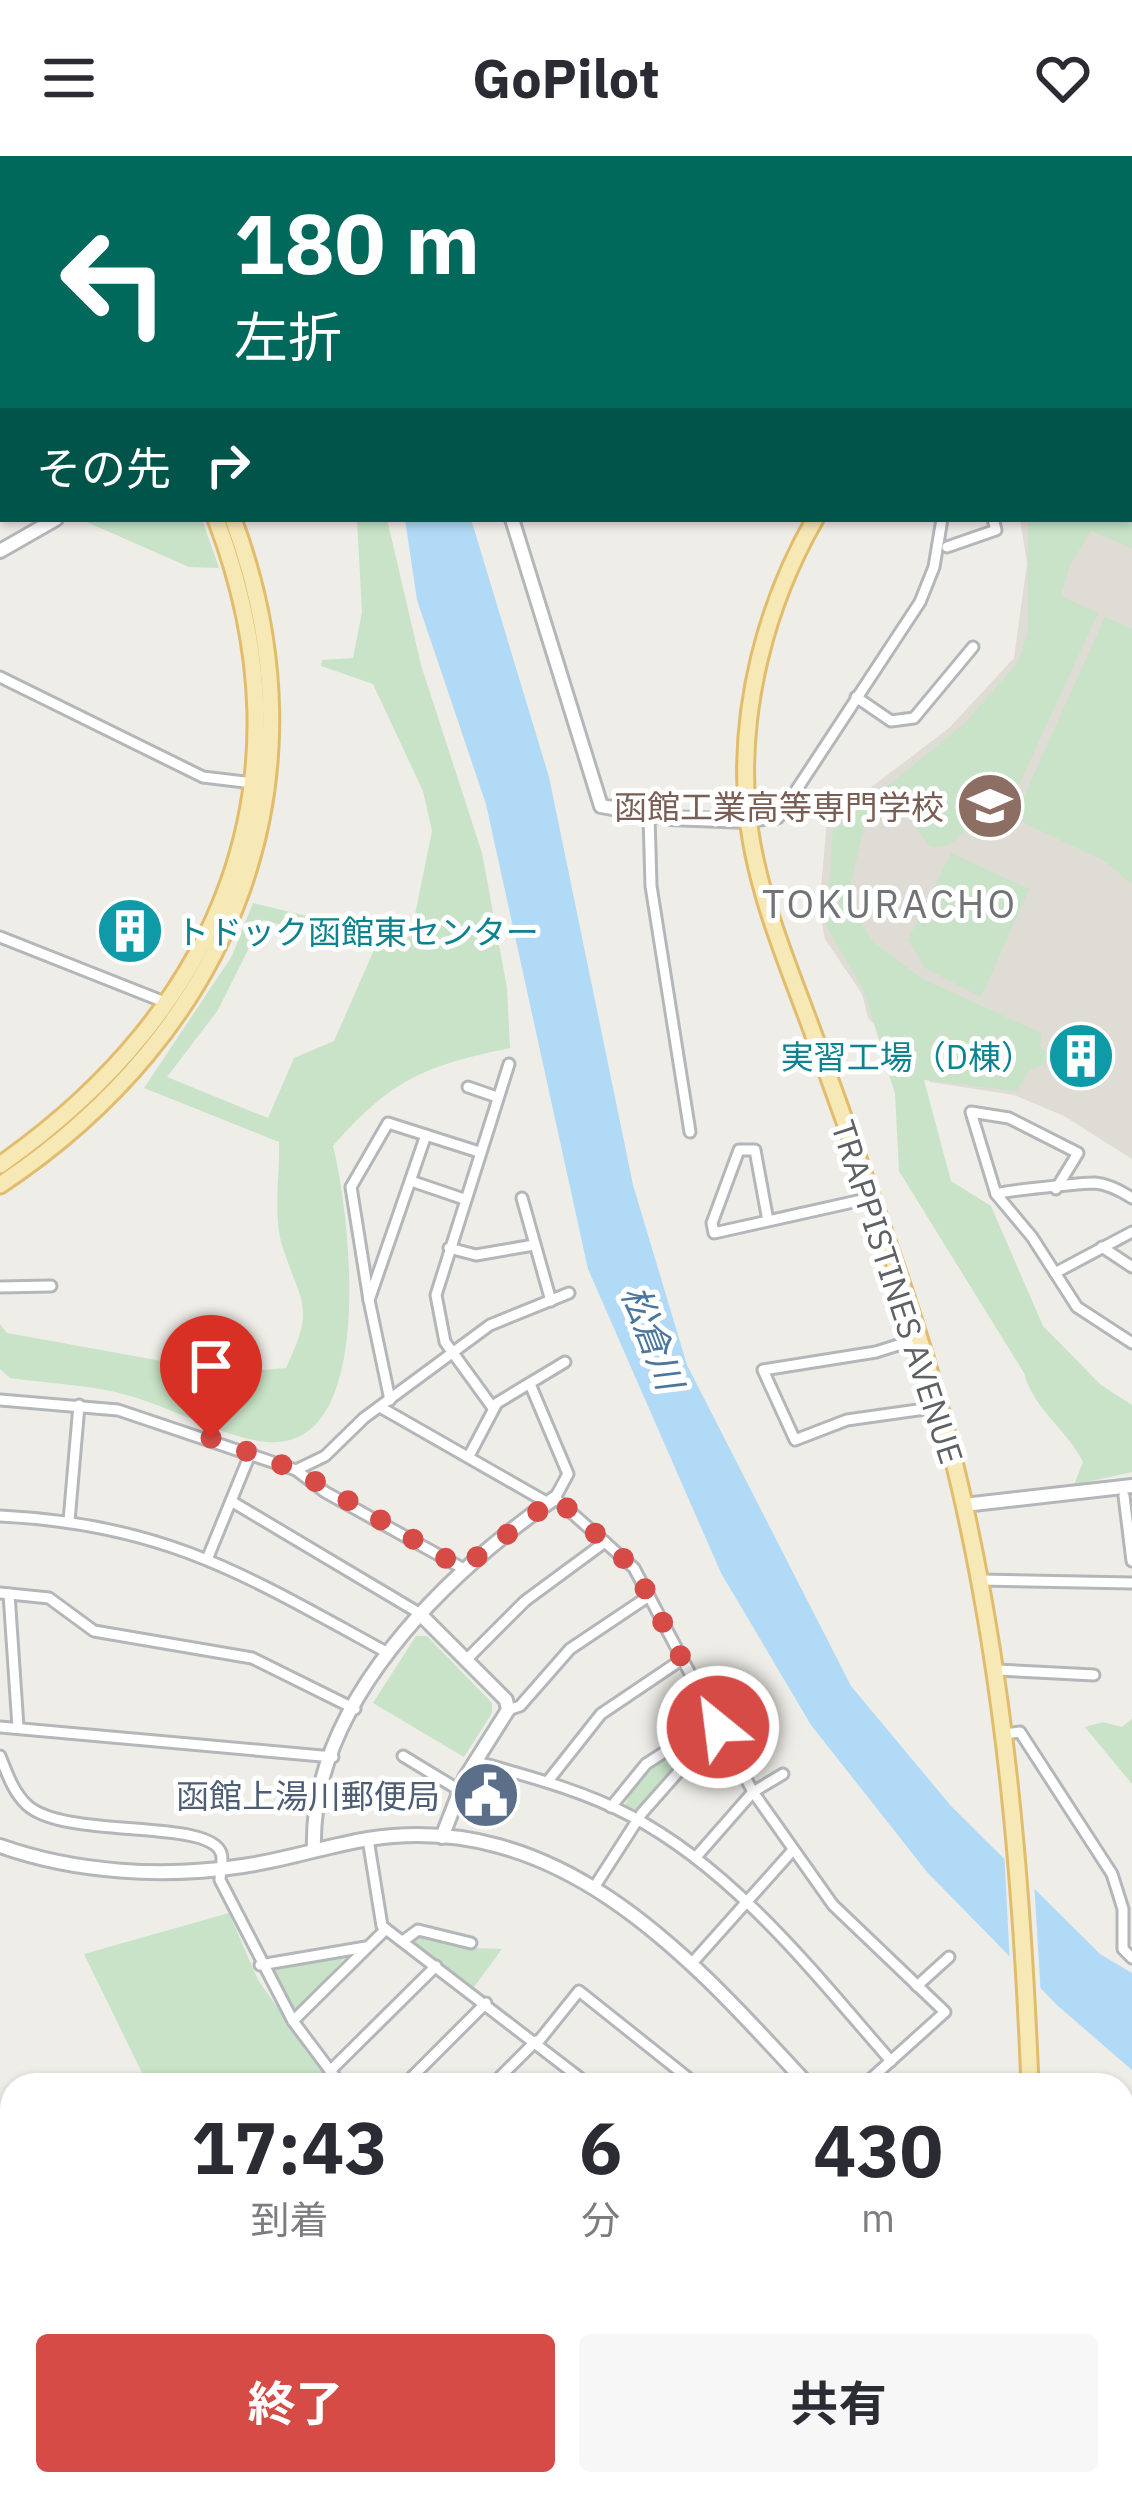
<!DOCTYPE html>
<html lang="ja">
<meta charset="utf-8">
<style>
:root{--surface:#fff;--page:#f7f7f7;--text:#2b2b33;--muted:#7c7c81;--accent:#d64b46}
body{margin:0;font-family:"IBM Plex Sans","Noto Sans JP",sans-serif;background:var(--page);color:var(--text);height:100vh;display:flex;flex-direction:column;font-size:45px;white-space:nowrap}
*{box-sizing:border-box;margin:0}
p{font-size:39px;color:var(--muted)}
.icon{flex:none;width:66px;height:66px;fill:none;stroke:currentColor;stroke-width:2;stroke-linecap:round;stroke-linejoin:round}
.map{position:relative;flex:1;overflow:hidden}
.drawer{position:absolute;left:0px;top:1917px;width:1134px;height:423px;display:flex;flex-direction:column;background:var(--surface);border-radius:36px 36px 0 0;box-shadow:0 3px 9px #0004}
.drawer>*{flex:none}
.guide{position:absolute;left:0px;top:0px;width:1134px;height:366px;box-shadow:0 3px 9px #0004;background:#00695c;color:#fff;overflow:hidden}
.pin{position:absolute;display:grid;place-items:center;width:102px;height:102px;color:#fff;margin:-123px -51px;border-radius:50% 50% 50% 0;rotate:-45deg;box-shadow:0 0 12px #0007}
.pin .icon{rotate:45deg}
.me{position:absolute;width:132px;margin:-66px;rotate:331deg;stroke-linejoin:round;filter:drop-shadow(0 0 9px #0008)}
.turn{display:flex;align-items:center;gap:42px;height:252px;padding:0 36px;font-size:54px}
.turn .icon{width:156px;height:156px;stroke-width:2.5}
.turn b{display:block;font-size:84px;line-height:102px}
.then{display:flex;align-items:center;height:114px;padding:0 36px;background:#0003;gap:24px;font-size:45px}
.eta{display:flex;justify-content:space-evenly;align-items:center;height:204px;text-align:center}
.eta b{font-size:72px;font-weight:700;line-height:84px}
.button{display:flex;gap:24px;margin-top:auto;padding:24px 36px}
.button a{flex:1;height:138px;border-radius:12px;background:var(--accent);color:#fff;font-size:48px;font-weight:700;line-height:138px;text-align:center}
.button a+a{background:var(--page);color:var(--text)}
header{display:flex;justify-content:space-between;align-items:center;height:156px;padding:0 36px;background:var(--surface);font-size:54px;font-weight:700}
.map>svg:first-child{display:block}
.education{fill:#dedcd5}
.green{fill:#c8e3c7;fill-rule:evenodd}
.water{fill:#b0daf6}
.pier{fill:#efede7}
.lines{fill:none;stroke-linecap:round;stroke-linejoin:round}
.minor-casing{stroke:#b4b7ba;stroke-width:15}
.tertiary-casing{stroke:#b4b7ba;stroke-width:18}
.primary-casing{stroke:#e2bc6d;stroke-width:21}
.minor{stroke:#fff;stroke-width:9}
.tertiary{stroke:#fff;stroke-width:12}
.primary{stroke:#f6e9b5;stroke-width:15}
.route{stroke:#d64b46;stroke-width:21;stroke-dasharray:0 37.8}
.labels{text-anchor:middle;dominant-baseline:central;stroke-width:10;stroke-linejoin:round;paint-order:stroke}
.education-label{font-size:33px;fill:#785e54;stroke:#fff;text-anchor:end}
.culture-label{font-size:33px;fill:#0d838f;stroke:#fff;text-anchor:start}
.street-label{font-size:33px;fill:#5e6265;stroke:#fff}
.service-label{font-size:33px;fill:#4e5e75;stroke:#fff;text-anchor:end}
.water-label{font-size:36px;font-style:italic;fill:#4b779e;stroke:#fff}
.quarter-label{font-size:39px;letter-spacing:3px;fill:#707477;stroke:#fff}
</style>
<header><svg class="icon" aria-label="menu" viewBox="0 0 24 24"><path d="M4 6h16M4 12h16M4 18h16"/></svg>GoPilot<svg class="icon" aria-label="heart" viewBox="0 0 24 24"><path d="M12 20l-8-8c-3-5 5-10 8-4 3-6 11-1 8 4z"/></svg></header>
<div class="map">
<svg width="1132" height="2338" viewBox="0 0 1132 2338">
<rect width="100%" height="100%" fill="#efede7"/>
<!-- education -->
<polygon class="education" points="1132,298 1132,1003 1064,960 1014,939 930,926 868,862 862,838 825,783 819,753 827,665 949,572 1014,502 1027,407 1020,363 1131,363"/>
<!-- green -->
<g class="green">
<path d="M1132 304V392L1091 375 1070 409 1061 440 1098 457 1016 635 1011 652 1014 664 981 650C967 669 957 696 930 690L905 657 879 656 864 670 847 745 874 787 923 823 1041 877 1040 890 1048 898 1044 908 1030 914 1016 935 924 924 951 1025 991 1050 1043 1170 1101 1229 1132 1249V1316L1074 1329 1083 1306C1066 1272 1034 1254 1024 1217L899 1015 895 938 865 837 826 769 833 674 964 568 1018 506 1028 477V363H1131Z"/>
<polygon points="80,363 202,363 219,412 189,411"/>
<path d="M357 363H387L421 509 482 697 507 832 510 892C424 910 392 923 333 990 349 1052 380 1296 267 1286 230 1283 175 1254 137 1242 98 1229 51 1228 10 1222L0 1213V1168L7 1177 228 1217 286 1212C316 1149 301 1149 282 1089 273 1060 280 1016 279 986L144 932 232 800 253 747 315 762 412 773 432 675 423 635 373 528 321 510 322 504 353 502 362 456ZM263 764 374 794 334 885 294 902 268 962 167 921 218 854Z"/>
<polygon points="1105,461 1132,473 1132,728 1105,705 1024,667 1017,656"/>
<polygon points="951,697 1029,733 981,841 925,812 908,784"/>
<polygon points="416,1480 427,1480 492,1547 492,1557 464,1601 373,1547"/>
<polygon points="1132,1563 1132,1628 1085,1571 1103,1566 1122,1571"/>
<polygon points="701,1576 705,1580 637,1654 625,1649 636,1625"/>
<polygon points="229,1757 258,1824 333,1929 148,1929 84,1798"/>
<polygon points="421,1779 470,1792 502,1793 474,1831 411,1784"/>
<polygon points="352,1794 294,1857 267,1813"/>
<polygon points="554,2328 647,2328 630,2338 559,2338"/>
<polygon points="664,2328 734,2328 727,2338 674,2338"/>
</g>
<!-- water -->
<polygon class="water" points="405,363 471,363 549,621 633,1029 687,1209 851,1530 951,1650 1100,1798 1132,1817 1132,1914 1058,1850 927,1716 811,1569 721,1417 588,1113 486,648 417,444"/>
<!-- pier -->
<polygon class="pier" points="1004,1694 1034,1724 1041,1841 1010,1809"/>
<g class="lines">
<defs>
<g id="minor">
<polyline points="790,0 797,3"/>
<polyline points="953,0 959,3"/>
<polyline points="588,1 595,3"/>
<polyline points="694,3 695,0"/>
<polyline points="0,90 3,91"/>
<polyline points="1131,212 1132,213"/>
<polyline points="1131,266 1132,266"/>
<polyline points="947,391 996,374 993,363"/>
<polyline points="0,521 203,621 253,627"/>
<polyline points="856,541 891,565 914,562 973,491"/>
<polyline points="649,660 651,730 690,976"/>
<polyline points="749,665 778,662 920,446 934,411 942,363"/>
<polyline points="0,781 167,847"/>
<polyline points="468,931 497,941"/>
<polyline points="411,1025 464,1043"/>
<polyline points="1056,1033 1078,997 1009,962 971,956 996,1038 1032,1081 1077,1151 1132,1187"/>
<path d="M996 1038C1001 1035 1084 1027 1095 1027 1108 1028 1121 1035 1132 1042"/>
<polyline points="522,1042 551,1145"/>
<polyline points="768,1065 755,994 739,994 712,1067 714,1077 871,1042"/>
<polyline points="1102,1091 1132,1111"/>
<polyline points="449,1092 476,1099 534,1089"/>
<polyline points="1055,1117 1132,1076"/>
<polyline points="0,1131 51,1130"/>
<polyline points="369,1144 351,1031 388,967 479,996"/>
<polyline points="920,1182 876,1196 763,1214 795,1284 847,1264 939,1251"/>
<polyline points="530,1228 568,1318 555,1342 634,1412 753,1636 833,1749 945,1856 864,1929"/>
<polyline points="0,1244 118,1254 296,1314 325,1300 364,1262 490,1169 569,1137"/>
<polyline points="390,1244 369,1144 426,979"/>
<polyline points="380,1251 548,1347"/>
<polyline points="493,1252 445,1186 436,1139 509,908"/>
<polyline points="469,1300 497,1247 565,1206"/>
<polyline points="296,1314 325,1336 462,1412"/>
<polyline points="1124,1340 1132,1405"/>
<polyline points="231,1345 419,1457"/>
<path d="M0 1360C166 1368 247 1420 388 1497"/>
<polyline points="69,1365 79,1249"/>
<polyline points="208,1401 251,1296"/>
<polyline points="980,1424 1132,1427"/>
<polyline points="0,1437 49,1442 94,1475 252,1502 355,1553"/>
<polyline points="9,1438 18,1571"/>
<polyline points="467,1503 525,1445 605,1386"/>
<polyline points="997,1514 1094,1519"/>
<polyline points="508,1554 520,1550 570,1493 649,1440"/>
<polyline points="0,1571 333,1601"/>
<polyline points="1005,1578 1020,1576 1112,1718 1123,1753 1123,1793 1132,1802"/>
<polyline points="733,1598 763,1581"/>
<path d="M0 1600C7 1617 13 1636 27 1649 65 1684 209 1662 221 1697 224 1704 220 1716 220 1724L293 1865"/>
<polyline points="403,1600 459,1634"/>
<path d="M474 1605C527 1620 582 1634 631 1660 735 1715 814 1817 891 1905"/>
<polyline points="548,1625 601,1558 681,1504"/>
<polyline points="611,1651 646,1608 714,1564"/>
<polyline points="368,1683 382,1770 589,1929"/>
<polyline points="696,1701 753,1636 783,1618"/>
<polyline points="595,1730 642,1657 718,1571"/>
<polyline points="403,1785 418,1774 471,1787"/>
<polyline points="693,1806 793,1694"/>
<polyline points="260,1809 366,1791"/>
<polyline points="917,1830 949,1801"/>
<polyline points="538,1886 579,1835 697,1929"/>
<polyline points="330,1915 436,1810"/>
<polyline points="341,1929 293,1865 386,1773"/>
<polyline points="404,1929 486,1847"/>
<polyline points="492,1929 536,1885"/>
<polyline points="1122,2107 1132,2091"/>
<polyline points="1122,2239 1132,2237"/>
<polyline points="499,2328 509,2338"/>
<polyline points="776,2328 787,2338"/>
<polyline points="1003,2328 1006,2338 1019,2328"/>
<polyline points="104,2338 123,2337"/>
<polyline points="839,2338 852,2328"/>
</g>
<g id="tertiary">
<polyline points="509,3 510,0"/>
<polyline points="2,137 3,132"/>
<polyline points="512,363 601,650 669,662 749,665"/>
<polyline points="0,395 56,363"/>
<polyline points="964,1349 1132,1330"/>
<polyline points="419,1457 506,1544 508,1554 465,1622 442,1681"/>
<path d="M0 1690C76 1717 164 1722 243 1710 285 1704 326 1690 368 1683 561 1653 690 1801 808 1929"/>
<path d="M314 1694C309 1548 446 1418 555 1342"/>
</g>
<g id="primary">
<polyline points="15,0 17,3"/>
<polyline points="1017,3 1019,0"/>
<polyline points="0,6 3,10"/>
<path d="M815 363C766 448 739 552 747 651 754 738 794 821 822 902 873 1045 927 1187 961 1335 1006 1531 1022 1728 1030 1929"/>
<path d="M0 1009C223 853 316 625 216 363"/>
<path d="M0 1029C230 876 332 629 233 363"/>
<polyline points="1050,2328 1050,2338"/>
</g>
</defs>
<!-- minor casing -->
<use href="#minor" class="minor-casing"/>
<!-- tertiary casing -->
<use href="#tertiary" class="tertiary-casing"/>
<!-- primary casing -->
<use href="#primary" class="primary-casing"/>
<!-- minor -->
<use href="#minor" class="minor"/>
<!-- tertiary -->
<use href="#tertiary" class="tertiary"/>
<!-- primary -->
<use href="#primary" class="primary"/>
</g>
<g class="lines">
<!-- route -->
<polyline class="route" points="211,1282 296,1314 462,1412 556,1342 634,1412 718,1571"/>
</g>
<!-- icons -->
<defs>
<symbol id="university-disc" viewBox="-11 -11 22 22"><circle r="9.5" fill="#8d6e63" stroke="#fff"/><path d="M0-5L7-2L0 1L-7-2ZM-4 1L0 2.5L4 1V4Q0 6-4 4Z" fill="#fff"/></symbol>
<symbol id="building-disc" viewBox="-11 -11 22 22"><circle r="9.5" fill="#0f9aa8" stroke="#fff"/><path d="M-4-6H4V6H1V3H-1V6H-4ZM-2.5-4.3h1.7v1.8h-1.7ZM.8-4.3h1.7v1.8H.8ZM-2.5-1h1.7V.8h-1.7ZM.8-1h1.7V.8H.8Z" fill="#fff"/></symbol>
<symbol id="civic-disc" viewBox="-11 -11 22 22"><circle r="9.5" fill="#5c6f8a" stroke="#fff"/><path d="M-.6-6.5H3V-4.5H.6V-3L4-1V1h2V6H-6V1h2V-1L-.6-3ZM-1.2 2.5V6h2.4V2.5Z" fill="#fff"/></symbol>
</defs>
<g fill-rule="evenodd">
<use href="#university-disc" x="952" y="612" width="76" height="76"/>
<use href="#building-disc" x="92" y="737" width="76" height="76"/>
<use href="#building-disc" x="1043" y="862" width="76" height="76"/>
<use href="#civic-disc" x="448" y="1601" width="76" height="76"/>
</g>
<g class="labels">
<!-- education labels -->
<g class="education-label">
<text x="944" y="650">函館工業高等専門学校</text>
</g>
<!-- culture labels -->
<g class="culture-label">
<text x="176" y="775">トドック函館東センター</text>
<text x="1034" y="900" text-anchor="end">実習工場（D棟）</text>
</g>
<!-- street labels -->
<g class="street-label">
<text transform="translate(898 1136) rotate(72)">TRAPPISTINES AVENUE</text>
</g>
<!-- service labels -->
<g class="service-label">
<text x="440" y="1639">函館上湯川郵便局</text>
</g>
<!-- water labels -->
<g class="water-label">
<text transform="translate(653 1181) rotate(69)">松倉川</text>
</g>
<!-- quarter labels -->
<g class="quarter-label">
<text x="890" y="747">TOKURACHO</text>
</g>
</g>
</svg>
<div class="pin" style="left:211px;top:1282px;background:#d93025"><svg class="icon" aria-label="arrive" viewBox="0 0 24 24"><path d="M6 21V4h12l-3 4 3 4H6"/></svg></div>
<svg class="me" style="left:718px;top:1571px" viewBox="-20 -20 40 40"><circle r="17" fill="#d64b46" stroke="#fff" stroke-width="3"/><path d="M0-11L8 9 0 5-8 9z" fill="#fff"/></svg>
<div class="guide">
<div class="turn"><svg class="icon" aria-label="left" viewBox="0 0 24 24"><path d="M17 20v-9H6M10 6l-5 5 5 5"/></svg><div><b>180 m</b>左折</div></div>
<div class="then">その先<svg class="icon" aria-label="right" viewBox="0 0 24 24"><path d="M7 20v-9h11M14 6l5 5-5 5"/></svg></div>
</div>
<section class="drawer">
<div class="eta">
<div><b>17:43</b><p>到着</p></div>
<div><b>6</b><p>分</p></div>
<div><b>430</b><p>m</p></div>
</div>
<div class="button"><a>終了</a><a>共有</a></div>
</section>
</div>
